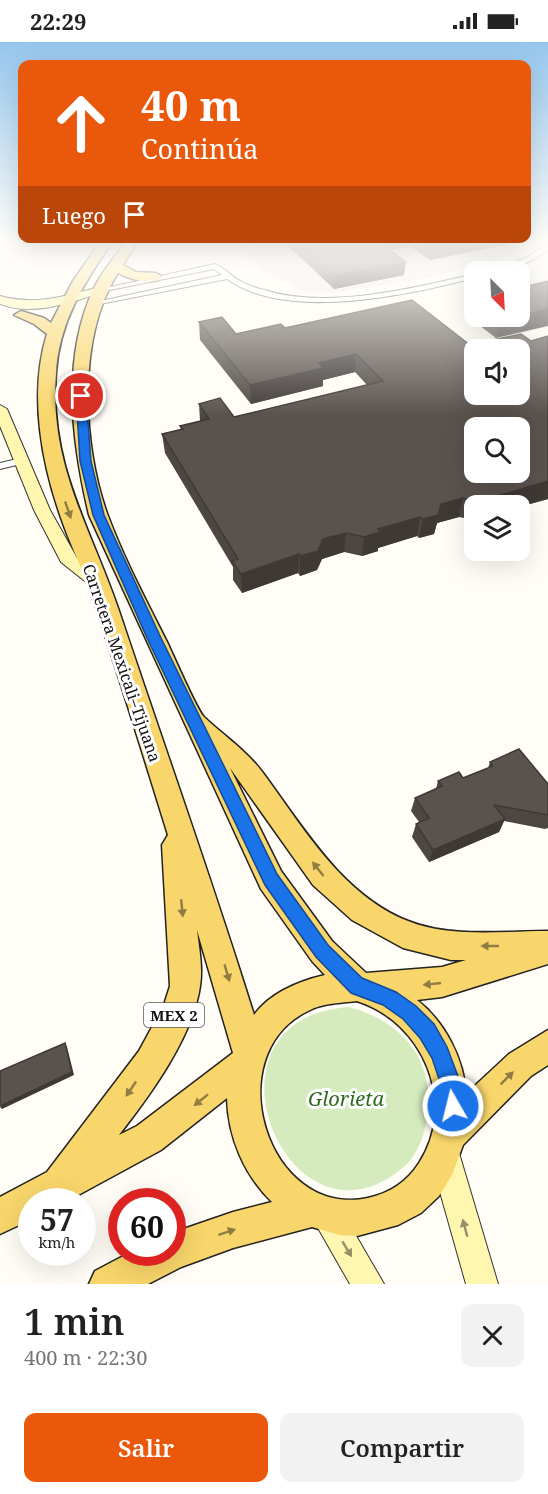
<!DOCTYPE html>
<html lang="es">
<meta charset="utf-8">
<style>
:root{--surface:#fff;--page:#f2f2f2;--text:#222;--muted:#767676;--accent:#ea580c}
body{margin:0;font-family:"Noto Serif",serif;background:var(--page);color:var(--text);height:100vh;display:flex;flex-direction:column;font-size:22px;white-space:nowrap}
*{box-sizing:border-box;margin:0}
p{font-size:20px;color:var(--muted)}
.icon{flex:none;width:33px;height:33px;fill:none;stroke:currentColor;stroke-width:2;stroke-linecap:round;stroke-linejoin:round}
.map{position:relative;height:1242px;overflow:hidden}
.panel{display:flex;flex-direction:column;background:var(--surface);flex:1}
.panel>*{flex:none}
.banner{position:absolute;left:18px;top:18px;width:513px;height:183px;border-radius:12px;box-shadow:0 6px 24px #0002;background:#ea580c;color:#fff;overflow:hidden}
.needle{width:39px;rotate:156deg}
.tools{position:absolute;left:464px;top:219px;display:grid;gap:12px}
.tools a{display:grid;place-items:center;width:66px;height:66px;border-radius:12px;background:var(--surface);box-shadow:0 6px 24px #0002;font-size:30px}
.speed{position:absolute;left:18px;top:1146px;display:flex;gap:12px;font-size:30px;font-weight:700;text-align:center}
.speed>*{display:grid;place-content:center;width:78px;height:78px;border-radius:50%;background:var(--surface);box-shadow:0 6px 24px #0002;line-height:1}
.speed small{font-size:15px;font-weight:400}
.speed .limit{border:9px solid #d22;background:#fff;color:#111}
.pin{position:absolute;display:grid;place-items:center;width:51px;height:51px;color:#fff;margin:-26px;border:3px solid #fff;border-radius:50%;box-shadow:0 2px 6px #0007}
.me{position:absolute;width:66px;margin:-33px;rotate:352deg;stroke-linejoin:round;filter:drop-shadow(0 0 4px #0008)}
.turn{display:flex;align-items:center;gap:21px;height:126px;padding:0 24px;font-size:27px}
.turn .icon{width:78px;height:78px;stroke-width:2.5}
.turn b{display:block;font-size:42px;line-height:51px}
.then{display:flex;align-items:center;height:57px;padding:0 24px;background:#0003;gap:12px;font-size:22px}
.round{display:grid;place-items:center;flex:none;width:63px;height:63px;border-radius:12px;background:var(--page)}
.head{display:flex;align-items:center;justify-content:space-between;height:102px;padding:0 24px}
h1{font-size:36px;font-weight:600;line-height:45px}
.cta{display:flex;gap:12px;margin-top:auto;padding:12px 24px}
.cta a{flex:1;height:69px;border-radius:12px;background:var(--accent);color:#fff;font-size:24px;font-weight:600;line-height:69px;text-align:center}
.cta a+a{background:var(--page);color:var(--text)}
.status{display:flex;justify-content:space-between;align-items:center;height:42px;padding:0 30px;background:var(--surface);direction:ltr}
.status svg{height:16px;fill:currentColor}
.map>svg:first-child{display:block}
.industrial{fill:#eee6ef}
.green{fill:#d5ebbd}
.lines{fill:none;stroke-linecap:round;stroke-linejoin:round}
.street-casing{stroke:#444;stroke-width:2}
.secondary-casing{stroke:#333;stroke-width:2}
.primary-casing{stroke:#222;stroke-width:3}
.street{fill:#fff;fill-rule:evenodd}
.secondary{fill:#fff6b0;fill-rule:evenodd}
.primary{fill:#f9d66b;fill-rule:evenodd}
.wall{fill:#4d4742}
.shaded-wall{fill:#3f3936}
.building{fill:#5a524d;stroke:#3f3936;stroke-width:1.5;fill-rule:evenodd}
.oneway{fill:#917d42}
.oneway2{fill:#948f68}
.route{fill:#1a73e8;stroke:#114b97;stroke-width:1.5}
.labels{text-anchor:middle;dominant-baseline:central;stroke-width:6;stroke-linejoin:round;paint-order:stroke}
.shield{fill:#fff;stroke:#585858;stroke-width:1.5}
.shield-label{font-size:15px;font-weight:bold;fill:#111}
.street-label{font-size:16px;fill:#111;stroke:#fff}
.near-park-label{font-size:20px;font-style:italic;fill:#2f6b1f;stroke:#fff}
</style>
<div class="status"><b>22:29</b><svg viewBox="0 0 49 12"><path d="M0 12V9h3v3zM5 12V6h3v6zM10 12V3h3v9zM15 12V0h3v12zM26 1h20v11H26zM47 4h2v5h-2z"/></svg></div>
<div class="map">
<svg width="548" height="1242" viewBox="0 0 548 1242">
<rect width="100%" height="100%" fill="#fffdf5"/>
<!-- industrial -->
<polygon class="industrial" points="234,200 526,200 526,204 518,211 434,235 332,251 307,250 267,231 244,214"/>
<!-- green -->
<path class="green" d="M349 965C406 980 438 1023 426 1083 423 1096 416 1114 406 1123 290 1227 185 976 349 965Z"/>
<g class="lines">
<defs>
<g id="street">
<path d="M545 203H548V208C530 221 510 230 488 230L528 215Z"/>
<path d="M215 222C225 226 232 235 242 240 249 244 260 247 268 249 328 267 415 246 474 232V236C409 253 286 280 227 237L95 263 91 261 222 233 214 227 100 250 96 248Z"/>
<polygon points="21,416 25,417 25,421 0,427 0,421"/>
</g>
<g id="secondary">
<path d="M100 245 106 248 104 250C70 260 35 275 0 262V254C38 264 63 254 100 245Z"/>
<polygon points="0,363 7,367 50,468 77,516 103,536 106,540 103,544 91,544 61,520 34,468 0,384"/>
<polygon points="444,1096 455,1100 459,1111 498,1242 466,1242 429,1111 433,1100"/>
<polygon points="326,1156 337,1161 384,1242 350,1242 310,1172 315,1161"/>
</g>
<path id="primary" d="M100 200H112C84 241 59 280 56 331 49 424 91 486 119 569 164 704 212 838 254 973 270 951 299 939 325 933L312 919 261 847 89 473C72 401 61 318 93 248 102 229 114 217 125 200H137L123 223 136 230 156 231 163 235C151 244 129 237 118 231 77 294 82 404 108 474 124 517 147 560 168 602 174 615 197 668 204 675 224 694 246 708 263 731 303 785 342 853 408 879 450 896 503 889 548 889V922L442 955 417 958C445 980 464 1017 466 1052L509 1012 548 988V1023L531 1034 463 1103 452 1133 439 1154 421 1171 398 1183 357 1194 339 1193 312 1185 233 1206 181 1225 148 1242H89L95 1229 131 1210H172V1191L233 1170 272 1160C244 1133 228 1095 227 1056L161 1108 69 1158 32 1160V1177L0 1192V1155L47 1130 139 1009 164 963 170 944 162 803 168 793C144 716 120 637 94 560 86 534 73 509 64 484 42 425 28 353 47 292L34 282 14 273 21 269 44 276 51 281 73 239ZM230 726 313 843 352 878 403 906 451 918H466L442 925 366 931 332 899 281 829ZM197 888 233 1011 137 1084 119 1093C150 1053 193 995 200 944 203 926 199 906 197 888ZM357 959C423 980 458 1061 419 1121 407 1140 390 1151 368 1156 267 1177 217 1013 308 969 323 961 341 961 357 959Z"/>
</defs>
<!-- street casing -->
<use href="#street" class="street-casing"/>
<!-- secondary casing -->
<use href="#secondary" class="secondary-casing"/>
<!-- primary casing -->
<use href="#primary" class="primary-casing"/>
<!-- street -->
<use href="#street" class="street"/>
<!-- secondary -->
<use href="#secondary" class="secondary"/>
<!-- primary -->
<use href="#primary" class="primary"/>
</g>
<!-- wall -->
<g class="wall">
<polygon points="284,200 510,200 509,202 430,218 410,204 391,208 404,233 334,247"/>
<polygon points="471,256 474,256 474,274 519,274 496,296 467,274"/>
<polygon points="199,280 236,292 285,286 470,303 531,299 548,294 548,457 519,465 519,464 474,464 474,478 459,475 437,481 434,492 419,496 417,494 378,506 378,509 362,514 344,510 322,517 317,528 300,534 298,531 242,551 233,538 233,525 165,411 162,392 181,388 180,384 200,379 199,362 234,375 367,343 355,330 323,338 323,344 251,362 200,298"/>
<polygon points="490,720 548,742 548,786 545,787 504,779 499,790 429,820 412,795 416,782 419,780 411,769 415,756 436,747 438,739 463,736 488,726"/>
</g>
<!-- shaded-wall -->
<g class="shaded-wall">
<polygon points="378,200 411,200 410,204 377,211"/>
<polygon points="459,200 510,200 509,202 430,218 432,205"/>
<polygon points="406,220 404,233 334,247 335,234"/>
<polygon points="548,267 548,284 496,296 500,278"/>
<polygon points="356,312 355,330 323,338 323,344 251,362 250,343 319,321"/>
<polygon points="548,439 548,457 519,465 519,464 480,464 481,459"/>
<polygon points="463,456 459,475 437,481 434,492 419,496 423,477 441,462"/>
<polygon points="420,475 417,494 378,506 378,509 362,514 364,495 378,487"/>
<polygon points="346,491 344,510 322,517 317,528 300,534 300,514 323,497"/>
<polygon points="299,512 298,531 242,551 241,532"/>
<polygon points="505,777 499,790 429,820 433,808"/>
<polygon points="65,1001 67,1005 74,1033 2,1067 0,1065"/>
</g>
<!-- building -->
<g class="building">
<polygon points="298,200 380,200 406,220 335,234"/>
<polygon points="424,200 459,200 432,205"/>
<polygon points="548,239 548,267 519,274 519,246"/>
<path d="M412 258 470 303 521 292 531 299 548 294V439L481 459 463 456 441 462 438 473 423 477 420 475 378 487 380 490 364 495 346 491 323 497 318 509 300 514 299 512 241 532 232 519 238 517 162 392 183 387 180 384 209 377 199 362 220 356 234 375 383 339 356 312 319 321 323 326 250 343 199 280 222 275 236 292 281 282 285 286ZM474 308H519V352H474ZM474 386H519V430H474Z"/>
<polygon points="495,274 516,274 500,278"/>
<polygon points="519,707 548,742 548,773 494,763 505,777 433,808 416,782 429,776 415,756 442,744 438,739 459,730 463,736 493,724 490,720"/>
<polygon points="65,1001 72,1030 0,1064 0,1029"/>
</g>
<!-- one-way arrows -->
<defs><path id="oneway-solid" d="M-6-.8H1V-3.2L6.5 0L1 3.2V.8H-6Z" transform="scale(1.5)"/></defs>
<g class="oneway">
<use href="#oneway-solid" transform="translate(68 468) rotate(71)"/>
<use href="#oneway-solid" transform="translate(318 827) rotate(-128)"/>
<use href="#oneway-solid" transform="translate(182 866) rotate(84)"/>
<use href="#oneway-solid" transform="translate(490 904) rotate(-180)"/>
<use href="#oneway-solid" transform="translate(227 931) rotate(74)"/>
<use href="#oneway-solid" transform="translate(432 942) rotate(174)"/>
<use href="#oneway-solid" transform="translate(507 1036) rotate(-45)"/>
<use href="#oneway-solid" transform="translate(131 1047) rotate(124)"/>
<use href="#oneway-solid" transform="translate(201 1058) rotate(141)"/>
<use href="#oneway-solid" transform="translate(227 1190) rotate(-18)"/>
</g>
<g class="oneway2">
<use href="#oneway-solid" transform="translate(465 1186) rotate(-105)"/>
<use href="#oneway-solid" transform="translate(347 1207) rotate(59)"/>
</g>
<!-- sky -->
<linearGradient id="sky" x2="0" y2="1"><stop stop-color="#95c6ee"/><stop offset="0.53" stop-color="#fffefa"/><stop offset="1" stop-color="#fffefa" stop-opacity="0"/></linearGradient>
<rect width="548" height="374" fill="url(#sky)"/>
<!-- route -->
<polygon class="route" points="81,351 86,354 91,419 104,473 161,596 277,832 328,903 362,936 396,950 416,964 434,982 447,1005 459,1037 463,1064 460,1071 453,1074 445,1071 439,1037 432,1016 420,996 403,977 383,963 351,951 316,915 265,843 147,596 93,473 80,419 76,354"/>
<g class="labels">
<!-- shield labels -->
<rect class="shield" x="144" y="961" width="60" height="24" rx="4.5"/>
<g class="shield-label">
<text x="174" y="973">MEX 2</text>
</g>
<!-- street labels -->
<g class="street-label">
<text transform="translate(122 621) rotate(71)">Carretera Mexicali–Tijuana</text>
</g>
<!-- near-park labels -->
<g class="near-park-label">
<text x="346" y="1056">Glorieta</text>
</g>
</g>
</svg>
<div class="tools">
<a><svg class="needle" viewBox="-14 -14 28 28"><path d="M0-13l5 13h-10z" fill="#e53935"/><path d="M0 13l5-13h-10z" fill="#767676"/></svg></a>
<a><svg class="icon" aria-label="sound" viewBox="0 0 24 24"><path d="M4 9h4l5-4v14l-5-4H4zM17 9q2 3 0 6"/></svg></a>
<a><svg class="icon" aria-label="search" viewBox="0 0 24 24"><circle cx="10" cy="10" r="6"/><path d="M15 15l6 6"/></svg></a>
<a><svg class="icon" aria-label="layers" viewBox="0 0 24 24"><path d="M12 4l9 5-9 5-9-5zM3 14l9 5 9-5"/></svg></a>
</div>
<div class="speed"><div>57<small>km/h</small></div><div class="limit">60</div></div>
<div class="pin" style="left:81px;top:354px;background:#d93025"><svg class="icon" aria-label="arrive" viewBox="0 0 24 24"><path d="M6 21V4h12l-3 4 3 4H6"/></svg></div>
<svg class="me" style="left:453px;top:1064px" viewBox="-20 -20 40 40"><circle r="17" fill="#1a73e8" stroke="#fff" stroke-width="3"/><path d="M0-11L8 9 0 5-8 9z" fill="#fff"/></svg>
<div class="banner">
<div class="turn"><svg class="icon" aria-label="ahead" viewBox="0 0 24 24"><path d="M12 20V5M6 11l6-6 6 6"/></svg><div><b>40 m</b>Continúa</div></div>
<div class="then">Luego<svg class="icon" aria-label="arrive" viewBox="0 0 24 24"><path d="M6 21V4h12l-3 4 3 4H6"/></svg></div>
</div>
</div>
<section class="panel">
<div class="head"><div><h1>1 min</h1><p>400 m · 22:30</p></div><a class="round"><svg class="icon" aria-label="close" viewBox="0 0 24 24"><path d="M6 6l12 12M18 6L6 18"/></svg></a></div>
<div class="cta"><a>Salir</a><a>Compartir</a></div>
</section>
